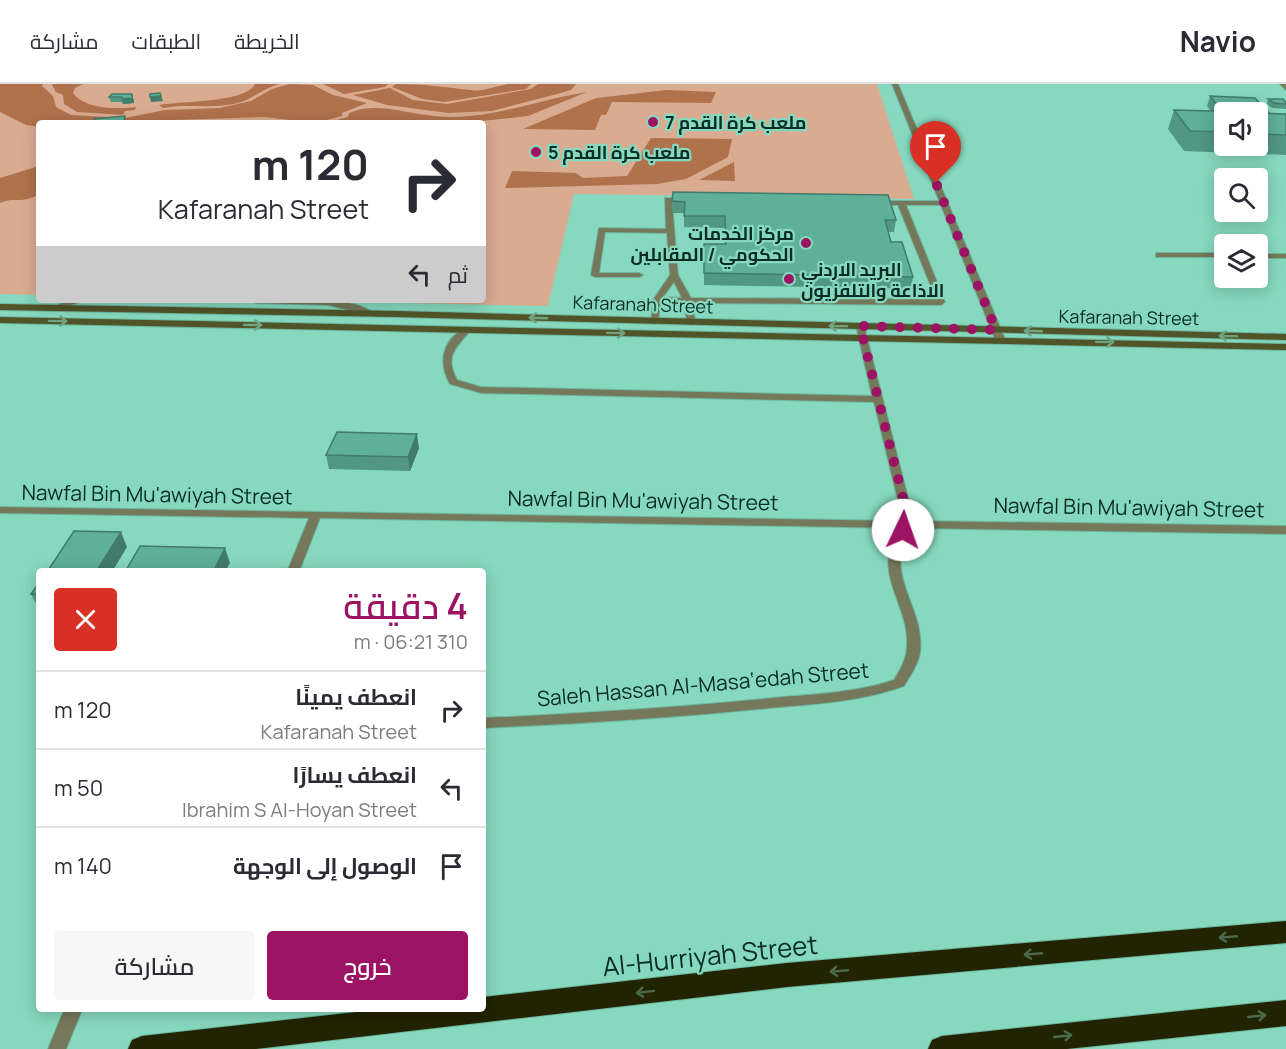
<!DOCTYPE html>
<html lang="ar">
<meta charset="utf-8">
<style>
:root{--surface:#fff;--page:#f7f7f7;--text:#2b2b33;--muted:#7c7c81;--line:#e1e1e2;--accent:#9c1363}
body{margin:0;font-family:Manrope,Cairo,sans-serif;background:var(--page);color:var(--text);direction:rtl;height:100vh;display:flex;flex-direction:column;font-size:22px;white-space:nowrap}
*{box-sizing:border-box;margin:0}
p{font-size:20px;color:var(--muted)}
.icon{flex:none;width:33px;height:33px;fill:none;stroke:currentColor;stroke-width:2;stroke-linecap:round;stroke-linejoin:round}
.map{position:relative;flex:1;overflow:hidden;direction:ltr}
.details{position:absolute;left:36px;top:484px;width:450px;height:444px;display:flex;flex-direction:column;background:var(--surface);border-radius:6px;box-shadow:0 3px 15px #0003;direction:rtl}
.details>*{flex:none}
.hud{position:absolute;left:36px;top:36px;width:450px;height:183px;border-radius:6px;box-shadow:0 3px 15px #0003;direction:rtl;background:#fff;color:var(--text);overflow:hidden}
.buttons{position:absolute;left:1214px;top:18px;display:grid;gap:12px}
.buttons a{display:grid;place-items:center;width:54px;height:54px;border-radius:6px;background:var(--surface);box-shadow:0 3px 15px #0003;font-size:30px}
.pin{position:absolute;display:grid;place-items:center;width:51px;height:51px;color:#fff;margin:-62px -26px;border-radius:50% 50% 50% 0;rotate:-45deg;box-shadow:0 0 6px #0007}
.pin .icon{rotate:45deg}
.me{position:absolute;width:66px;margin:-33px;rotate:3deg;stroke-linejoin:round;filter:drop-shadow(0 0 4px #0008)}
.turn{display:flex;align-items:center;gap:21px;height:126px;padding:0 18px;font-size:27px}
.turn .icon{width:78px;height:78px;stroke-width:2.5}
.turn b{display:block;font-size:42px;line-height:51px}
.then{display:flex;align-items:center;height:57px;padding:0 18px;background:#0003;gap:12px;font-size:22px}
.round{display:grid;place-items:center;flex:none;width:63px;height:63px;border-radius:6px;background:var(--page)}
.overview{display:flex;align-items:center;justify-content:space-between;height:102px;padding:0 18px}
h1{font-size:36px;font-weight:600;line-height:45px;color:var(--accent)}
.action{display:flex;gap:12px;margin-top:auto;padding:12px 18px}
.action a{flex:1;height:69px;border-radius:6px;background:var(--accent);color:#fff;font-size:24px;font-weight:600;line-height:69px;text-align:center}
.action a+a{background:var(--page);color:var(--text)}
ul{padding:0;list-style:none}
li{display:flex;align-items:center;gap:18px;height:78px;padding:0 18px;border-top:2px solid var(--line)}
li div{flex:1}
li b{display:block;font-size:22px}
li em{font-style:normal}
header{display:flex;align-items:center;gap:36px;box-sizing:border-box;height:84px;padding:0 30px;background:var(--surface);border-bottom:2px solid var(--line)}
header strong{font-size:28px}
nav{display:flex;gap:33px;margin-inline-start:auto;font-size:21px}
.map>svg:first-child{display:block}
.green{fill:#d9ab91}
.forest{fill:#b0724c}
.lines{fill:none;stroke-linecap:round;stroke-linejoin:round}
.lane-casing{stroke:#6db69f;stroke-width:2}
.street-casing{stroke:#6db69f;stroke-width:2}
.secondary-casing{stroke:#6db69f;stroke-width:2}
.highway-casing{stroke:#6db69f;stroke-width:2}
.lane{fill:#76785b;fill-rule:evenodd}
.street{fill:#76785b;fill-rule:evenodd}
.secondary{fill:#515428;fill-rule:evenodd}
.highway{fill:#222300;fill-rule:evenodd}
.wall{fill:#519783;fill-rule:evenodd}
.shaded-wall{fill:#427b6a}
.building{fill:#5eb098;stroke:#427b6a;stroke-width:1.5}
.oneway{stroke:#71a382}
.oneway2{stroke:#4a6b4c}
.route{stroke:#9c1363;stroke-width:10;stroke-dasharray:0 18}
.poi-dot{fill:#9c1363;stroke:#86d8be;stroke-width:2}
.labels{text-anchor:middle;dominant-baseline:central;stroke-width:4.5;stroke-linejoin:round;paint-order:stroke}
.far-poi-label{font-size:18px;font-weight:bold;fill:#092d23;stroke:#86d8be;text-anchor:start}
.far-street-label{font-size:18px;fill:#092d23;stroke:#86d8be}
.street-label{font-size:21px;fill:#092d23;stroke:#86d8be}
.near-street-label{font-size:26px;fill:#092d23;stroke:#86d8be}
</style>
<header>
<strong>Navio</strong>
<nav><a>الخريطة</a><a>الطبقات</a><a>مشاركة</a></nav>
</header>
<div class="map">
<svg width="1286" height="965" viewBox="0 0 1286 965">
<rect width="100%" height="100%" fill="#86d8be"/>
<!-- green -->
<polygon class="green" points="0,0 877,0 914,115 574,110 548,222 358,218 357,216 483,216 483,39 39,39 39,211 0,210"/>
<!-- forest -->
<g class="forest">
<polygon points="0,0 43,0 42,2 53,12 56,23 71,31 125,34 165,26 220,24 251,17 272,5 289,0 313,1 333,11 367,19 342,29 342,32 316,39 265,33 144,37 145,39 127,37 39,39 39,43 26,41 0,28"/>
<path d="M54 0H83L75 4 73 9C86 26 117 25 136 23L135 26 125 27 123 31 77 28 64 20 63 11 56 8 52 1Z"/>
<path d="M255 0H280C264 4 255 13 241 18 215 26 189 19 163 24L159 21C179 17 246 19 255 0Z"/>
<polygon points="323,0 388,0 385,3 344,10"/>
<path d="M396 0C422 0 445 3 470 6 483 8 496 2 508 0 515 0 524 0 531 0L526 5 444 18 422 15 392 3Z"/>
<polygon points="538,0 576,0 571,6 557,10 492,27 449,29 387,21 353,11 390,4 413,16 447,20 531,5"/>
<polygon points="667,6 716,8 711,19 612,18 606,31 601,31 595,46 523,45 596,14"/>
<path d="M587 8 528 32 472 38 325 39 348 33 349 29C374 18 401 28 427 31 482 40 534 16 587 8Z"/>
<polygon points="651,54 732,55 728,73 686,95 657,100 505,104 512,87 576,89 583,94 627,92"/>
<polygon points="734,78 735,97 699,96"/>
<path d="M39 82V110C22 121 14 112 0 119V94Z"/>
</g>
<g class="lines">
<defs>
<g id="lane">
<polygon points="1280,0 1286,0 1286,6"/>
<path d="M665 114H687L691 116 687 118H672L678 191 691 214 936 215 898 121H876L872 119 876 117H947L948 119 944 121H906L945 218 941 221 693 219 695 238 691 241 687 238 684 219H661L658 237 654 240 651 239 653 216 670 191 667 149 605 148 599 189H639L643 191 639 193H595L591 191 599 144 666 145ZM674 198 682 214 663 213Z"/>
<rect x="1156" y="169" width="68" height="4"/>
<rect x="1257" y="170" width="29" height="4"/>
<polygon points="73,216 87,216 51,227 47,224"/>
<path d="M252 216C284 216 348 210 374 229L370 232 328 221 256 219Z"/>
</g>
<g id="street">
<polygon points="892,0 898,0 1005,255 1003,257 1000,258 995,255"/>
<path d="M860 239 864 242 914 437 1286 442V450L912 444C880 491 926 521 920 569 918 581 910 592 904 602 857 619 809 620 760 625 668 634 576 640 483 644V634C576 630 670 624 763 615 807 610 852 610 894 596 899 588 904 579 906 570 915 522 867 492 900 444L320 434 299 488H287L309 434 0 429V423L903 437 874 318 481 309 450 300C437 278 443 254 467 243L471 246C456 264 444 271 457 296L481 303 872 312 856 242Z"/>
<polygon points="64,926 82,926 66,965 48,965"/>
</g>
<g id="secondary">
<polygon points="0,220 396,227 1286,250 1286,256 396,233 0,226"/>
<polygon points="0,233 1286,260 1286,266 0,239"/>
</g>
<g id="highway">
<polygon points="1286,837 1286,859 787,903 256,965 128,965 132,956 142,952 374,926 483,926 483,913 787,879"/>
<polygon points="1286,916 1286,942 1067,965 928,965 932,956 942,952"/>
</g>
</defs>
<!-- lane casing -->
<use href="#lane" class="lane-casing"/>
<!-- street casing -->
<use href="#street" class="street-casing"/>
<!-- secondary casing -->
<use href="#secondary" class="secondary-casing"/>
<!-- highway casing -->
<use href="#highway" class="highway-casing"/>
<!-- lane -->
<use href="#lane" class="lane"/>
<!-- street -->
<use href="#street" class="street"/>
<!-- secondary -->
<use href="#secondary" class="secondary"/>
<!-- highway -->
<use href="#highway" class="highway"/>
</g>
<!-- wall -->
<g class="wall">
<polygon points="112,10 134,15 134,19 123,20 122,18 111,18 109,13"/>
<path d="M1210 12 1269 29 1286 30V71L1184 67 1168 45 1174 26 1211 27 1207 22ZM1224 28H1257V62H1224Z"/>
<polygon points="1268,15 1286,18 1286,25 1272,24 1267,20"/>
<polygon points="483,96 486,122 483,123"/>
<polygon points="673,108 896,136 894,148 888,148 891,158 913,193 911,205 704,201 704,160 725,160 725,144 684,143 684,129 672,129"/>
<polygon points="419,364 410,387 329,385 326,371"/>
<polygon points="39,499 39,525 31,510"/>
</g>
<!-- shaded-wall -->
<g class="shaded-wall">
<polygon points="132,10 134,19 123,20 122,15"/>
<polygon points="161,12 163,17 151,18 150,13"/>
<polygon points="125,32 126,39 104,39"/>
<polygon points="417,350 419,364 410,387 408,373"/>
<polygon points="121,448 127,463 112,488 96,488"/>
<polygon points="225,464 230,479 225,488 213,488"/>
</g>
<!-- building -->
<g class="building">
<polygon points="160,9 161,12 150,13 150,10"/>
<polygon points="112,10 132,10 132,14 122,15 122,13 109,13"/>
<polygon points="1210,12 1255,14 1269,29 1222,27"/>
<polygon points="1268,15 1283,15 1286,18 1286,20 1274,19"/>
<polygon points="1174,26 1254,28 1224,28 1224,48 1190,47"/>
<polygon points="1257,29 1286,30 1286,51 1257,50"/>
<polygon points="125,32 124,37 104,39 88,39 88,38 95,37 94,35"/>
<polygon points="483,96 485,117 483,117"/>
<polygon points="673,108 888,111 896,136 885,136 891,158 902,158 913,193 704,189 704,160 726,160 725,132 684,132 685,118 672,117"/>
<polygon points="337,348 417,350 408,373 326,371"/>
<polygon points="74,447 121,448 96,488 47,488"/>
<polygon points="140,462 225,464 213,488 125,488"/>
<polygon points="39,499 39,510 31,510"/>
</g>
<!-- one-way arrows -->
<defs><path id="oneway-shaft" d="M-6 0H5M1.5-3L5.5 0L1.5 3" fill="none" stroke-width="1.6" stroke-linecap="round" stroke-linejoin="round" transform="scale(1.5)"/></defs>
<g class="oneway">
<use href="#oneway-shaft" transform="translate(538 234) rotate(-178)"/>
<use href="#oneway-shaft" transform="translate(58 237) rotate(1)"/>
<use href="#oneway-shaft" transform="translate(253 241) rotate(1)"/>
<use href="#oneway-shaft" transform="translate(838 242) rotate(-179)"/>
<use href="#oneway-shaft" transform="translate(1033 247) rotate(-178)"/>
<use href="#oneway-shaft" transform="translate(616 249) rotate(1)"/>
<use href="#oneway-shaft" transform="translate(1228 252) rotate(-179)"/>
<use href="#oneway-shaft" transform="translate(1105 258) rotate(1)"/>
</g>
<g class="oneway2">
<use href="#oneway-shaft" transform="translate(1228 853) rotate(175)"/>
<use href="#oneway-shaft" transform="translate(1033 870) rotate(175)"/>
<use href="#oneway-shaft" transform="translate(839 887) rotate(175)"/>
<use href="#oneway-shaft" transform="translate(645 908) rotate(173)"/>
<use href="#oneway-shaft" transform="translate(1257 932) rotate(-6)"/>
<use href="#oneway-shaft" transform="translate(1063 952) rotate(-6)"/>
</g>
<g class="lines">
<!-- route -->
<polyline class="route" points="903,446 909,438 860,242 996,246 936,99"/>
</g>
<!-- markers -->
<g class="poi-dot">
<circle cx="653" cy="38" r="6"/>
<circle cx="536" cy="68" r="6"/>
<circle cx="806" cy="159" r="6"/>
<circle cx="789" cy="195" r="6"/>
</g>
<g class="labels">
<!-- far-poi labels -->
<g class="far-poi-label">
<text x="665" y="38">ملعب كرة القدم 7</text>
<text x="548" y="68">ملعب كرة القدم 5</text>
<text x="794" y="149" text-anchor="end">مركز الخدمات<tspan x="794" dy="21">الحكومي / المقابلين</tspan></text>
<text x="801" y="185">البريد الاردني<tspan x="801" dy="21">الاذاعة والتلفزيون</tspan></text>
</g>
<!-- far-street labels -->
<g class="far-street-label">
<text transform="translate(643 220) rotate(2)">Kafaranah Street</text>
<text transform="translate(1129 233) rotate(1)">Kafaranah Street</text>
</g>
<!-- street labels -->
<g class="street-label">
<text transform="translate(157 410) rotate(1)">Nawfal Bin Mu'awiyah Street</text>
<text transform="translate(643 416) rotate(1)">Nawfal Bin Mu'awiyah Street</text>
<text transform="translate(1129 423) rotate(1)">Nawfal Bin Mu'awiyah Street</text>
<text transform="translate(703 600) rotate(-5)">Saleh Hassan Al-Masa‘edah Street</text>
</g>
<!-- near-street labels -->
<g class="near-street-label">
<text transform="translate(710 871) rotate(-6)">Al-Hurriyah Street</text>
</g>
</g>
</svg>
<div class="buttons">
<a><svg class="icon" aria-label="sound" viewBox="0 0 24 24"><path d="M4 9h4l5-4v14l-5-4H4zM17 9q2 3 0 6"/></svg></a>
<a><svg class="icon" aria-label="search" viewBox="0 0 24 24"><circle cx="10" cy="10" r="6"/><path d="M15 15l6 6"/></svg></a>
<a><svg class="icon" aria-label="layers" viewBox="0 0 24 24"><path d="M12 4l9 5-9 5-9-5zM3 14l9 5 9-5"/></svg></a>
</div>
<div class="pin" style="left:936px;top:99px;background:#d93025"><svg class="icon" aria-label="arrive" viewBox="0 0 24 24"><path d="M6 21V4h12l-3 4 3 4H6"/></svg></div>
<svg class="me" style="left:903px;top:446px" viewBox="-20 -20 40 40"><circle r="19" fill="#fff"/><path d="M0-13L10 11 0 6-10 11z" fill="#9c1363"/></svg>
<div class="hud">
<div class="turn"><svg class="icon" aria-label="right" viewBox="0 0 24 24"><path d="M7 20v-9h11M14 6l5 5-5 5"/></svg><div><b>120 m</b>Kafaranah Street</div></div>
<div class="then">ثم<svg class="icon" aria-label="left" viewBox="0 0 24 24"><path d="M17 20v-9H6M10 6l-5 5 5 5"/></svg></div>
</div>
<section class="details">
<div class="overview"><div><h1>4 دقيقة</h1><p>310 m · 06:21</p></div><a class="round" style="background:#d93025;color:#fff"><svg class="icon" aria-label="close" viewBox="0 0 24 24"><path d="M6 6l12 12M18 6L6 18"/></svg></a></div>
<ul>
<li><svg class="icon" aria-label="right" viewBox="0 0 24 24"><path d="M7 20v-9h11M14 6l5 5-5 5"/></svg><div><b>انعطف يمينًا</b><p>Kafaranah Street</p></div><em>120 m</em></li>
<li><svg class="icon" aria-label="left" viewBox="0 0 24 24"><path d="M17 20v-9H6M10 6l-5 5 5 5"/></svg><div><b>انعطف يسارًا</b><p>Ibrahim S Al-Hoyan Street</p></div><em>50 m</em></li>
<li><svg class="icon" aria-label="arrive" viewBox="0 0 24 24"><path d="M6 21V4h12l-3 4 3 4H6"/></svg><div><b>الوصول إلى الوجهة</b></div><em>140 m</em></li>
</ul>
<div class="action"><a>خروج</a><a>مشاركة</a></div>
</section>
</div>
